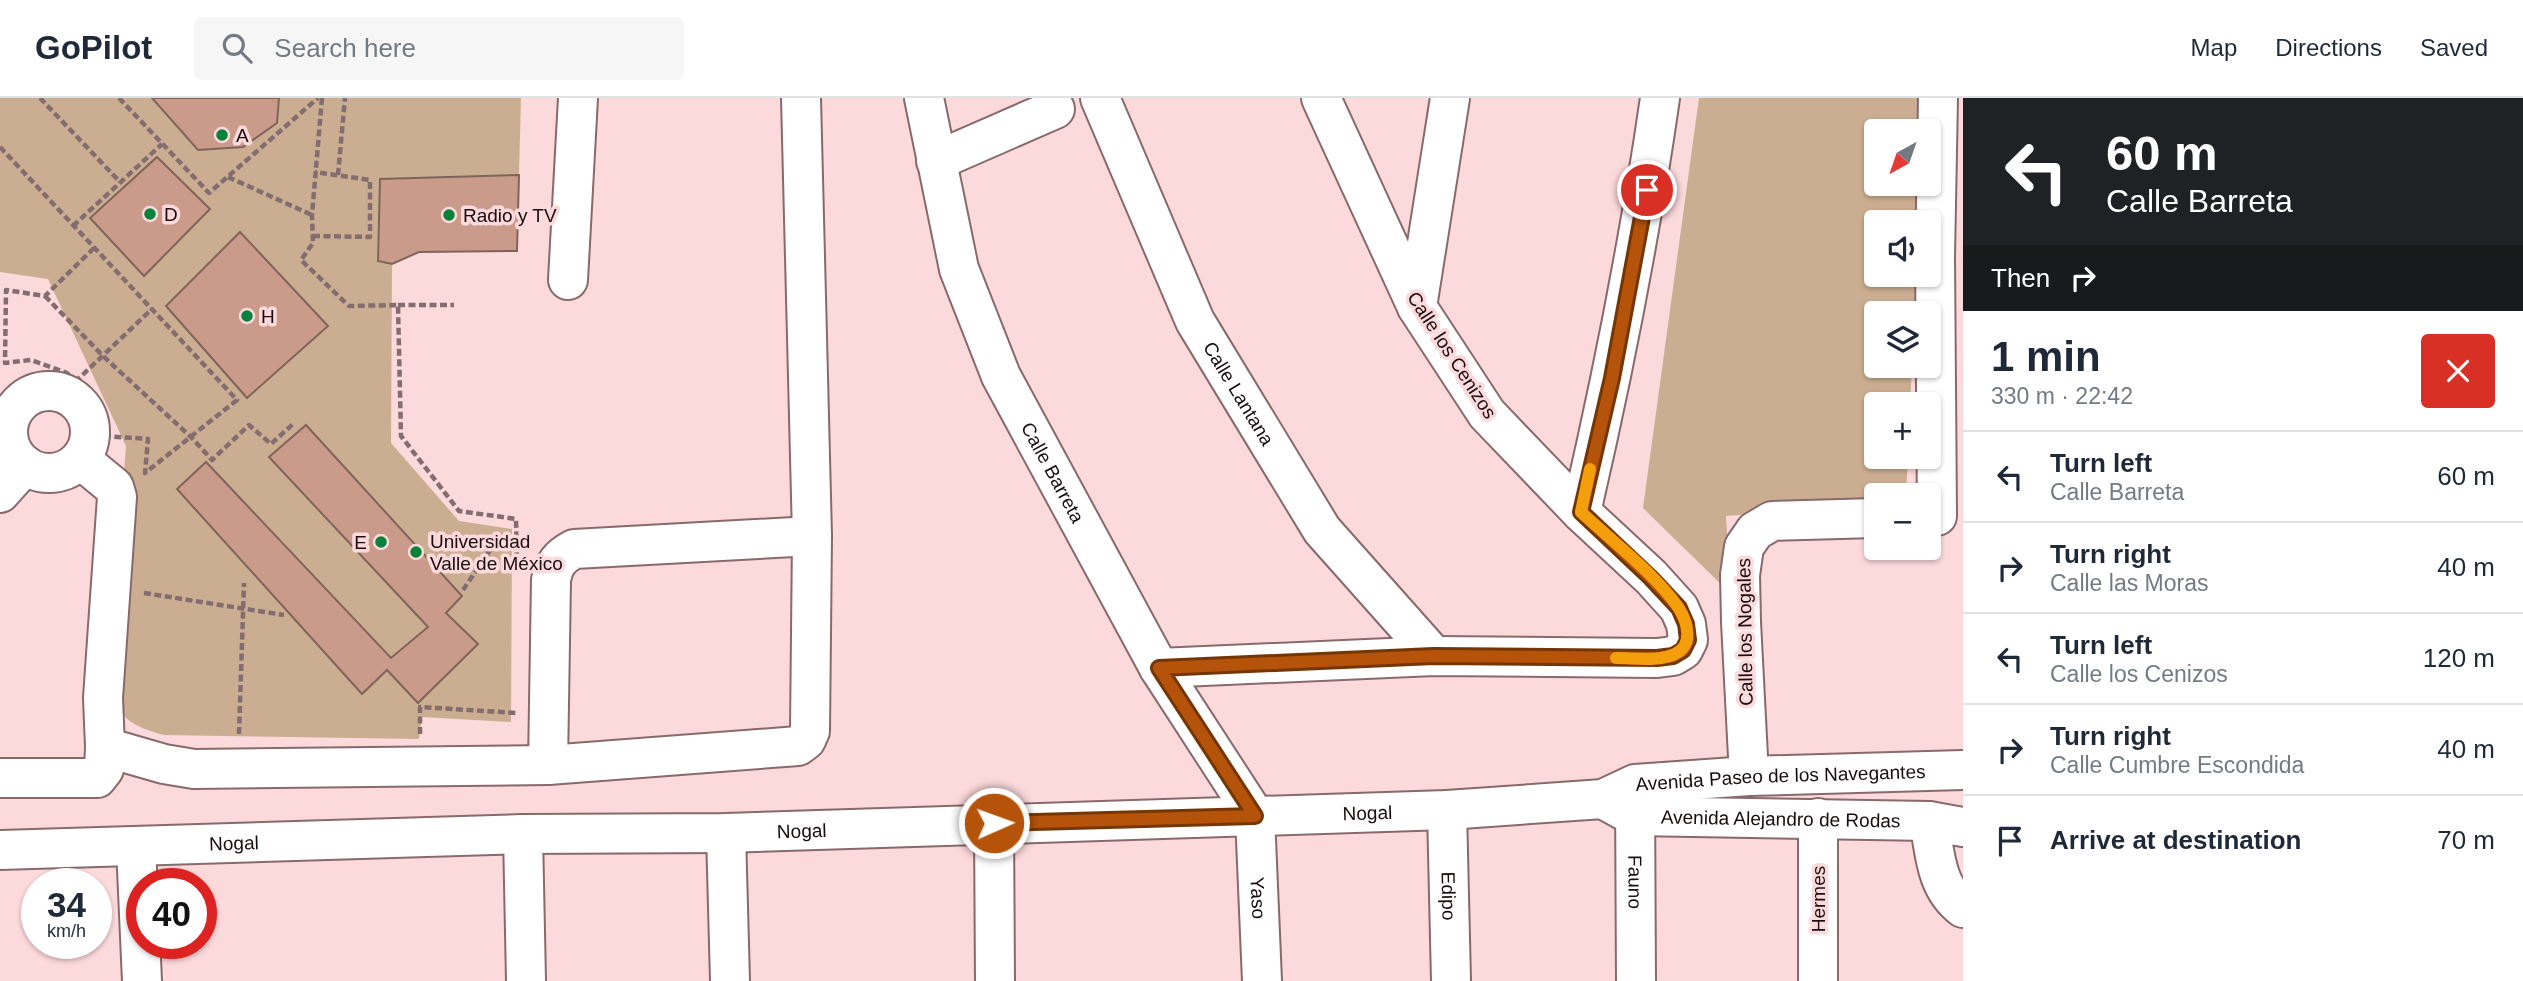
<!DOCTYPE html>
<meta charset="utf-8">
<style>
:root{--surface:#fff;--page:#f6f6f7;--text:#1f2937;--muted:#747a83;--line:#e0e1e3}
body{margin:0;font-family:Helvetica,sans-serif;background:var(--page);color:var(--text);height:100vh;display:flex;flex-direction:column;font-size:26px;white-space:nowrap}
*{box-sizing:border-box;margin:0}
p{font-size:23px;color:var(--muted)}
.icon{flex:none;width:38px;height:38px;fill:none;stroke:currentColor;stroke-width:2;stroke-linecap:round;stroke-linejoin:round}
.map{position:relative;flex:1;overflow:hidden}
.drawer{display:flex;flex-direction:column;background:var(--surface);width:560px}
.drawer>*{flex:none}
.banner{background:#202124;color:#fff;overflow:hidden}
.needle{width:46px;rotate:220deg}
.fabs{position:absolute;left:1864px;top:21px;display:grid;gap:14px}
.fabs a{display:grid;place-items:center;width:77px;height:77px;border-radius:7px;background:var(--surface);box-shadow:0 2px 5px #0004;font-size:35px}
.speed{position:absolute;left:21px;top:770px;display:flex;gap:14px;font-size:35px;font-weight:700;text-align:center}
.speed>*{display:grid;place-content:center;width:91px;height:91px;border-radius:50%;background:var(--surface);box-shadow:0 2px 5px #0004;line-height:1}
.speed small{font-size:18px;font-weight:400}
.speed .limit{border:10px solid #d22;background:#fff;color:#111}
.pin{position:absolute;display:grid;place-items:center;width:60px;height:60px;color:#fff;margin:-30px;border:4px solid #fff;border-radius:50%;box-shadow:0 2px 7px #0007}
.me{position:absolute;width:77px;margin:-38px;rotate:88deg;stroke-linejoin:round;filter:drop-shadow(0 0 5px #0008)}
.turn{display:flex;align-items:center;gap:24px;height:147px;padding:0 28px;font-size:32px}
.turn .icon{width:91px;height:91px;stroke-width:2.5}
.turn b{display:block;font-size:49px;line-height:60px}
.then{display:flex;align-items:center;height:66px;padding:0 28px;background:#0003;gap:14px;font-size:26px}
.round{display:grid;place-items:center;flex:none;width:74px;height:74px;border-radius:7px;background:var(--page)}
.overview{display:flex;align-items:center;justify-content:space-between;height:119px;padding:0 28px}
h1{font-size:42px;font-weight:700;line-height:52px}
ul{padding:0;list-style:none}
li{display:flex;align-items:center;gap:21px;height:91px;padding:0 28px;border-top:2px solid var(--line)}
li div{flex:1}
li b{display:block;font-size:26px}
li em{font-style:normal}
header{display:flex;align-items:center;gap:42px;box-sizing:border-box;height:98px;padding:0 35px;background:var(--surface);border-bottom:2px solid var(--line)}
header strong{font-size:33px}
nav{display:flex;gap:38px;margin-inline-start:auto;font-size:24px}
.search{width:490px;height:63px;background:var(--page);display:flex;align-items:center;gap:18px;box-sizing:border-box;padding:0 24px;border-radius:7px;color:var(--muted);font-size:26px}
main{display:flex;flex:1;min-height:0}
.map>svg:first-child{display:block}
.green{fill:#cbae91}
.building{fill:#ca9b8b;stroke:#7f645a;stroke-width:2}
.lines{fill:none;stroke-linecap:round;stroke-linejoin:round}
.minor-casing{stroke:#88696c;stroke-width:42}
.path{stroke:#846d6f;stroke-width:4.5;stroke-dasharray:7 3.5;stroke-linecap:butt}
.minor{stroke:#fff;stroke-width:38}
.route-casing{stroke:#753606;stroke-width:18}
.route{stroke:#b45309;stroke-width:12}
.slow{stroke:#f59e0b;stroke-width:12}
.poi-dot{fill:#09823b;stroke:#fcd9db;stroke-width:2.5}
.labels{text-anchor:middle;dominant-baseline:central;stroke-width:7;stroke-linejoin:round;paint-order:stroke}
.poi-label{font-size:19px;fill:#190e0f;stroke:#fcd9db;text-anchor:start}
.street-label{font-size:19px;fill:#190e0f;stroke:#fcd9db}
</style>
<header>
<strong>GoPilot</strong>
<div class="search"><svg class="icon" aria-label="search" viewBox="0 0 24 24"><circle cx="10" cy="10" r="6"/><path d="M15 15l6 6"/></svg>Search here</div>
<nav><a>Map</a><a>Directions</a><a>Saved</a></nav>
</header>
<main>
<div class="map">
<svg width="1963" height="883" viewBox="0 0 1963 883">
<rect width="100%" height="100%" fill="#fcd9db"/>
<!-- green -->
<g class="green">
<path d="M0 0H152L199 52 243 49 277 25 279 0H521L517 153 419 154 392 166 391 345 459 423 512 431 511 624 422 619 419 641 164 637C122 626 114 614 109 572L126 348 48 181 0 174Z"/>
<polygon points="1699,0 1923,0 1922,33 1876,33 1876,86 1920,86 1918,124 1876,124 1876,177 1916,177 1914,215 1876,215 1876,268 1912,268 1910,306 1876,306 1876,359 1908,359 1906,397 1876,397 1876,407 1726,418 1731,496 1643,410"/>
</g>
<!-- building -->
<g class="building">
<polygon points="152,0 279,0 277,25 243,49 198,52"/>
<polygon points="157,59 210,111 144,178 90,120"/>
<polygon points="519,77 517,153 419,154 392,166 378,163 380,81"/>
<polygon points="240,134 328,228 247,300 166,208"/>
<polygon points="306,327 462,498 446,515 478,546 418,605 387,572 362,596 177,391 206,364 391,560 428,529 269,359"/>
</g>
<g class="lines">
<defs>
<g id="minor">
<path id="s1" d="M924 0 959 171 1001 278 1159 570 1255 718 1262 883"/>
<path id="s2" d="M1100 0 1195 223 1322 432 1434 558"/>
<polyline points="936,63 1055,11"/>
<polyline points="568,182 578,0"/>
<polyline points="1417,209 1450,0"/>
<circle cx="49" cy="334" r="41"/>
<polyline points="80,361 114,389 117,399 103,600 105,649 164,666 194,671 548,667 798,648 806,642 810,633 812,438 801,0"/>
<polyline points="0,395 25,367"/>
<path d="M1581 414C1613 276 1640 139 1660 0"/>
<polyline points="1937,418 1935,159 1938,0"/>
<polyline points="1159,570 1434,558 1657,560 1673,558 1683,552 1688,542 1686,526 1679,510 1651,479 1581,414 1487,316 1417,209 1321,0"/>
<path d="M548 667 551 482C554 466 559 459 574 451L812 438"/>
<polyline points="1749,678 1741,524 1740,477 1744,449 1755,433 1772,423 1876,420"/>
<polyline points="0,680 97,680 104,671 105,649"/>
<path id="s3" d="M1635 693 1636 883"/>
<path id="s4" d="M1603 701 1634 718 1929 723 1963 729"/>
<path id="s5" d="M1447 712 1451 883"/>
<path d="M1929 723C1935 754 1935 789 1963 810"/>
<polyline points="994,725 995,883"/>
<polyline points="726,735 730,883"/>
<polyline points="523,736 526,883"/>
<polyline points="136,749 142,883"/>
<path id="s6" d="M0 752 523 736 726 735 1447 712 1603 701 1635 686 1749 678 1963 672"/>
<polyline points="1818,883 1818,720"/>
</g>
</defs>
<!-- minor casing -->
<use href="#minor" class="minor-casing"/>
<!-- path -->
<g class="path">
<polyline points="40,0 120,84"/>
<polyline points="119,0 209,95 318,0"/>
<polyline points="322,0 312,117 313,145 301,162 349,208 398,207 401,338 459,413 516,421 517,470"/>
<polyline points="0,49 237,302 145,375 148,341 105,338"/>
<polyline points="338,77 345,0"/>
<polyline points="228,79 312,117"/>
<polyline points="73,128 162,46"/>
<polyline points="313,138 370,139 370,82 315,74"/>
<polyline points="94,150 45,198 6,192 5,265 31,262 67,275 93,306 96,333"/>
<polyline points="45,198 103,258 191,339 212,362 249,327 271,346 294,325"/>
<polyline points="398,207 454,207"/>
<polyline points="75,284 152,211"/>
<polyline points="463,492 491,451 499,445 516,446"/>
<polyline points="144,495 284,517"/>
<polyline points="239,636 244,485"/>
<polyline points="420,636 420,609 517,615"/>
</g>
<!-- minor -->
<use href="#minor" class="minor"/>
</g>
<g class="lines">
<defs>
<polyline id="route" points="994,725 1255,718 1159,570 1434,558 1657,560 1673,558 1683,552 1688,542 1686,526 1679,510 1651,480 1581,414 1612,280 1647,92"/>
</defs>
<!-- route casing -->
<use href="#route" class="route-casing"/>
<!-- route -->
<use href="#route" class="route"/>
<!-- slow -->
<path class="slow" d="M1590 371 1581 414C1611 442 1655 476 1678 509 1688 524 1694 547 1675 556 1658 564 1634 560 1616 560"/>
</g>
<!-- markers -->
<g class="poi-dot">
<circle cx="222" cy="37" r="7"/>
<circle cx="150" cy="116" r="7"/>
<circle cx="449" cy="117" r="7"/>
<circle cx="247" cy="218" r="7"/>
<circle cx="381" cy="444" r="7"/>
<circle cx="416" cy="454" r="7"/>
</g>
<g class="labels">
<!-- poi labels -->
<g class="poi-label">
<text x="236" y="37">A</text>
<text x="164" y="116">D</text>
<text x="463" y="117">Radio y TV</text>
<text x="261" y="218">H</text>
<text x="430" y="443">Universidad<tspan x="430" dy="22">Valle de México</tspan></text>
<text x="367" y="444" text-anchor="end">E</text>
</g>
<!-- street labels -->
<g class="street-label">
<text transform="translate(1452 257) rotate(57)">Calle los Cenizos</text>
<text stroke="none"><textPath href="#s2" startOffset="327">Calle Lantana</textPath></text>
<text stroke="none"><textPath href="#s1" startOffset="399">Calle Barreta</textPath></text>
<text transform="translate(1745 534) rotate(-91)">Calle los Nogales</text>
<text stroke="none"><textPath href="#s6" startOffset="1785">Avenida Paseo de los Navegantes</textPath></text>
<text stroke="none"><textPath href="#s6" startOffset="1368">Nogal</textPath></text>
<text stroke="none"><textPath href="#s4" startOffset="182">Avenida Alejandro de Rodas</textPath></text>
<text stroke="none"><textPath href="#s6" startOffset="802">Nogal</textPath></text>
<text stroke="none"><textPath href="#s6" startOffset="234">Nogal</textPath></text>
<text stroke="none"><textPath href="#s3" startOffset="91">Fauno</textPath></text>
<text stroke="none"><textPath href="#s5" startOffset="86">Edipo</textPath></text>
<text stroke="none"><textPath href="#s1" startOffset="880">Yaso</textPath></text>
<text transform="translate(1818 801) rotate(-90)">Hermes</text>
</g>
</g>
</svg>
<div class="fabs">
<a><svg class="needle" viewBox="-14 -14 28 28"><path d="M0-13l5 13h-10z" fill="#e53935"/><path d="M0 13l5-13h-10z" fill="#747a83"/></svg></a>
<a><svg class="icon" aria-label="sound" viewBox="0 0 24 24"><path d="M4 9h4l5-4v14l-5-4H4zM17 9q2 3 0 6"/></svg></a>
<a><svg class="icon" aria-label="layers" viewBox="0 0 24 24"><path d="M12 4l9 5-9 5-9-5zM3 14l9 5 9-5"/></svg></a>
<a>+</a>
<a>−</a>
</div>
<div class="speed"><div>34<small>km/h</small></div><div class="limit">40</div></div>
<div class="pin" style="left:1647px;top:92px;background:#d93025"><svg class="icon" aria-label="arrive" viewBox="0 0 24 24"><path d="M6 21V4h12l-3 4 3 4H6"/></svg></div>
<svg class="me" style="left:994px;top:725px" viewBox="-20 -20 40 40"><circle r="17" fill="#b45309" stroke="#fff" stroke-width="3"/><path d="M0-11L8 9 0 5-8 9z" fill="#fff"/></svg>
</div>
<section class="drawer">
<div class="banner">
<div class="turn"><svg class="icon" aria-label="left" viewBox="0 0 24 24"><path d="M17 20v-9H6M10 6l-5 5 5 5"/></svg><div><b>60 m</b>Calle Barreta</div></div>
<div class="then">Then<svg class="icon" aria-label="right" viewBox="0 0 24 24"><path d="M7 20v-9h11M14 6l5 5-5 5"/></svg></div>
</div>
<div class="overview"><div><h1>1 min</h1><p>330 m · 22:42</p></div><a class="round" style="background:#d93025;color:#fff"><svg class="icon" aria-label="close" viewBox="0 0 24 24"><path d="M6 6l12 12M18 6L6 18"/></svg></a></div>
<ul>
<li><svg class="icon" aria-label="left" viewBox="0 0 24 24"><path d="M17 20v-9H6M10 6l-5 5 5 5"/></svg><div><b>Turn left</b><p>Calle Barreta</p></div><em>60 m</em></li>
<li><svg class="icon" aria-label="right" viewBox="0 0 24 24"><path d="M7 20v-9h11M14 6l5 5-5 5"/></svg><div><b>Turn right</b><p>Calle las Moras</p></div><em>40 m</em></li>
<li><svg class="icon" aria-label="left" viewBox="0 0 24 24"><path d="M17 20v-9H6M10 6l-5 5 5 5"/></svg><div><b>Turn left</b><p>Calle los Cenizos</p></div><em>120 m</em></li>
<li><svg class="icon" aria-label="right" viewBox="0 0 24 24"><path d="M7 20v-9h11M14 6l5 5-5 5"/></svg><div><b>Turn right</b><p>Calle Cumbre Escondida</p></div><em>40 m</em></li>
<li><svg class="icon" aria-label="arrive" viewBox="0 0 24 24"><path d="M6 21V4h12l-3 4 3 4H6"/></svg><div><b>Arrive at destination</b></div><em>70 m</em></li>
</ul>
</section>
</main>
